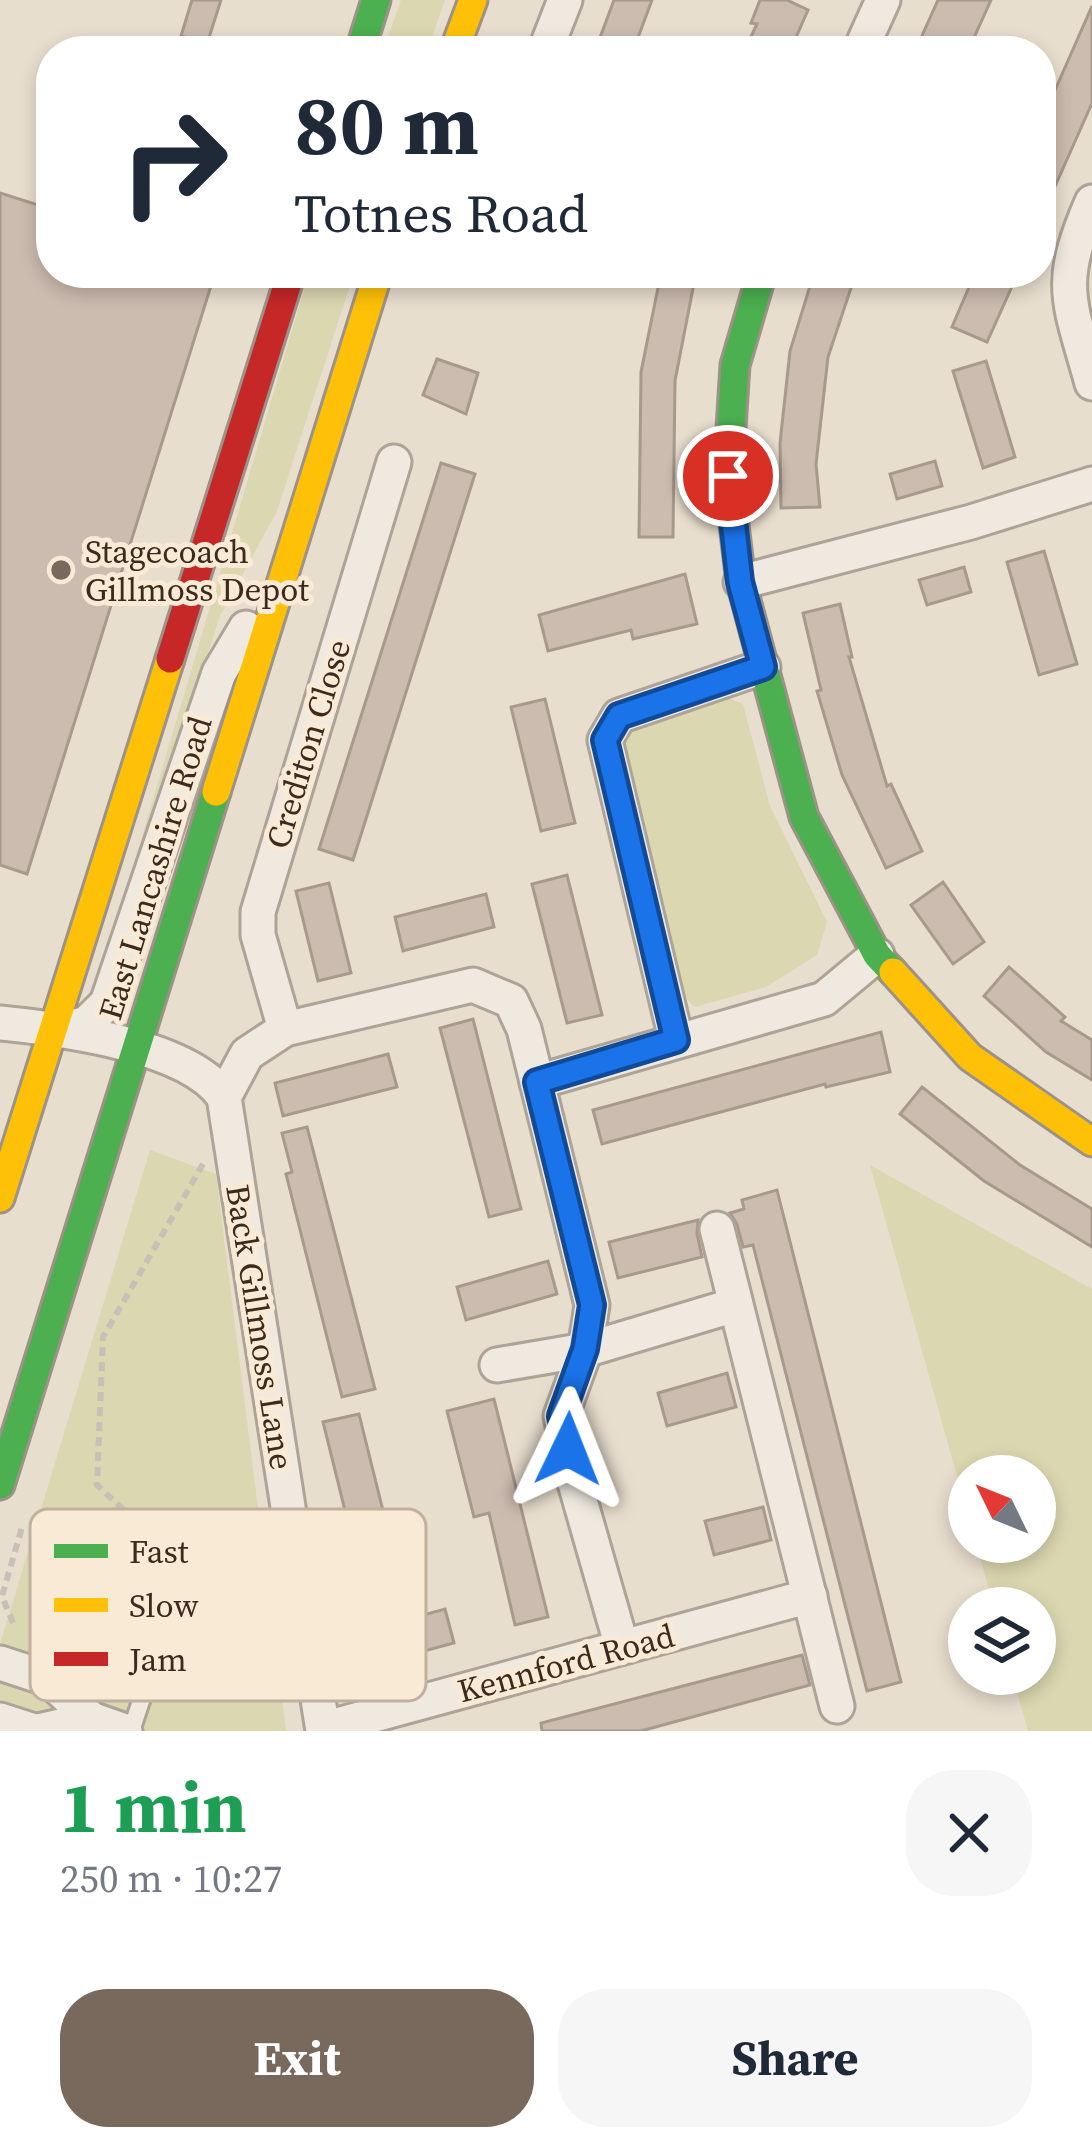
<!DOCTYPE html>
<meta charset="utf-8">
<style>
:root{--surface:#fff;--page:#f6f6f7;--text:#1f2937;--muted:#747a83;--accent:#79695c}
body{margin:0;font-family:"Source Serif 4",serif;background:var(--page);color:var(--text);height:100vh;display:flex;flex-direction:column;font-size:45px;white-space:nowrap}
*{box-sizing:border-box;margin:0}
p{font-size:39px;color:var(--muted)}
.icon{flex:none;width:66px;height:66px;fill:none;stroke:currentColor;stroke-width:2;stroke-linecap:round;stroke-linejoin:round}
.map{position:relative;height:1731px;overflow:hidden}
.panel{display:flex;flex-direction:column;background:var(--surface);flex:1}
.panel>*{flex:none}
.hud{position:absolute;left:36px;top:36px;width:1020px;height:252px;border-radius:48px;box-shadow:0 6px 18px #0003;background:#fff;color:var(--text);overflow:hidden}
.needle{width:78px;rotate:313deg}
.fabs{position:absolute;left:948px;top:1455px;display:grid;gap:24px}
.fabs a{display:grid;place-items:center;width:108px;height:108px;border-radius:50%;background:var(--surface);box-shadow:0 6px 18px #0003;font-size:60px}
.pin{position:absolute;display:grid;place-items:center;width:102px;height:102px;color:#fff;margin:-51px;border:6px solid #fff;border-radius:50%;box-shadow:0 3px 12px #0007}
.me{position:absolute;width:132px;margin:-66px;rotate:2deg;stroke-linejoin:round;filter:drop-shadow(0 0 9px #0008)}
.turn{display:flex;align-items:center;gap:42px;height:252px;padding:0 60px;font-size:54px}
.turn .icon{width:156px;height:156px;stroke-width:2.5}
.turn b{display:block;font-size:84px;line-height:102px}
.round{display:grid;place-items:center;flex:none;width:126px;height:126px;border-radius:48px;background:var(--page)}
.summary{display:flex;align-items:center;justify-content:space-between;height:204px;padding:0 60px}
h1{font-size:72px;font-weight:700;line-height:90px;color:#1e9e55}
.button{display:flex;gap:24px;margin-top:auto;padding:24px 60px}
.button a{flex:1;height:138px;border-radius:48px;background:var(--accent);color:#fff;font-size:48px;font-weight:700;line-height:138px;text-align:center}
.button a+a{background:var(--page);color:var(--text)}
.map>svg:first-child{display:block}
.green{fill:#dbd7b0}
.building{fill:#ccbbaf;stroke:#a8998d;stroke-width:3}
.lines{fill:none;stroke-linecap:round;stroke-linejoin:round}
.lane-casing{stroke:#ada397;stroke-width:22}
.street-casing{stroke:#ada397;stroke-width:39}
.fast-casing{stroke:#9d9287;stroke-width:33}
.slow-casing{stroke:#9d9287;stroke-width:33}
.jam-casing{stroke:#9d9287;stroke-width:33}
.path{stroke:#c7c0b7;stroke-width:6;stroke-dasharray:9 6;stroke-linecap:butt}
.lane{stroke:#efe9e0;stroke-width:16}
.street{stroke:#efe9e0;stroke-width:33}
.fast{stroke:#4caf50;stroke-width:27}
.slow{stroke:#ffc107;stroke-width:27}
.jam{stroke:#c62828;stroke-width:27}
.route-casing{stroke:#114b97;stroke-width:30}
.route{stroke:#1a73e8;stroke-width:21}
.poi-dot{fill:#79695c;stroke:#f8ead4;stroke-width:4.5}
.labels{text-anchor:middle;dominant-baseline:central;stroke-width:10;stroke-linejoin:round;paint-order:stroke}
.poi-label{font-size:33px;fill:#3d2a1e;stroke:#f8ead4;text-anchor:start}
.street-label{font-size:33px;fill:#3d2a1e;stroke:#f8ead4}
.key{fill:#f8ead4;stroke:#c0b09d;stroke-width:3}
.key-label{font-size:33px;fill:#3d2a1e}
</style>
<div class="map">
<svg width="1092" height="1731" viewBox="0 0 1092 1731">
<rect width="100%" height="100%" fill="#e8dece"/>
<!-- green -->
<g class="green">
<polygon points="401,0 445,0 427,51 383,51"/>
<polygon points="309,273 354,273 277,511 220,616 103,982 96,992"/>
<polygon points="722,696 743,704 770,806 827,922 817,955 766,987 695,1007 684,997 622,750 640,719"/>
<polygon points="150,1150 216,1174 286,1731 0,1731 0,1644"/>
<polygon points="870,1165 1092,1289 1092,1731 1028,1731 1012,1674 1035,1674 1035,1608 994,1608 976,1542 1035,1542 1035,1476 969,1476 969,1519"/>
</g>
<!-- building -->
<g class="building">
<polygon points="192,0 221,0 207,44 181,36"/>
<polygon points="614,0 652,0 633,51 595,51"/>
<polygon points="760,0 787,0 808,10 790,51 744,51 757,24 751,23"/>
<polygon points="938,0 991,0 968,51 950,51 921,38"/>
<polygon points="1092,6 1092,103 1041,218 1041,122"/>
<polygon points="0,193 51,209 51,273 215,273 27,874 0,865"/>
<polygon points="661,273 695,278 675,381 673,537 639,537 641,372"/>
<polygon points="814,273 856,273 828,357 816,464 820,507 781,508 780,443 790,351"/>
<polygon points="975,273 1018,273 987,342 952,327"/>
<polygon points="437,359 478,373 466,414 423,395"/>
<polygon points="986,361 1015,457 983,468 953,371"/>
<polygon points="935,461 942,486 897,499 890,474"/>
<polygon points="441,463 475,474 353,860 319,849"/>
<polygon points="1044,551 1077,664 1039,675 1007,562"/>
<polygon points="964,567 971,592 927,605 919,580"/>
<polygon points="685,574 697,624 633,639 631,630 548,651 539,615"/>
<polygon points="840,604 852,657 849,657 887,786 891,784 922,851 886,868 842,775 817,691 821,690 803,613"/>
<polygon points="545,699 575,823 541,831 511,707"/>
<polygon points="567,875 602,1015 567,1023 532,884"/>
<polygon points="943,882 984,942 953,964 911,905"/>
<polygon points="329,883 351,973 318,981 296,891"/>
<polygon points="486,894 494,927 403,951 395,917"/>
<polygon points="1009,967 1065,1017 1061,1021 1092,1040 1092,1080 1046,1052 984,996"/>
<polygon points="473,1019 521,1209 489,1217 440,1028"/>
<polygon points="881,1032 890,1072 826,1087 825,1084 602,1144 593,1110"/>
<polygon points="388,1054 397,1087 283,1116 275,1083"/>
<polygon points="922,1087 1020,1165 1092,1209 1092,1247 984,1181 900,1114"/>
<polygon points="307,1127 375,1389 342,1397 286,1174 292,1172 282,1133"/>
<polygon points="777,1190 901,1682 867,1691 753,1245 743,1247 737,1224 730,1213 744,1209 742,1200"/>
<polygon points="698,1220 697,1234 702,1257 618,1278 609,1242"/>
<polygon points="548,1261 557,1294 466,1320 457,1287"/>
<polygon points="727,1373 736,1407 667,1426 658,1393"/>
<polygon points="494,1399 548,1617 515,1625 489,1513 474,1517 447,1411"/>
<polygon points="359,1414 394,1555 358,1563 323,1422"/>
<polygon points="763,1507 771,1540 714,1555 705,1521"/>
<polygon points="445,1609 454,1643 365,1667 356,1633"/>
<polygon points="802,1655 810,1685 641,1731 542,1731 541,1723"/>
</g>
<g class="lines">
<defs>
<polyline id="lane" points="131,1731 158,1650"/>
<g id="street">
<polyline points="545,51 565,0"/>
<polyline points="860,51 883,0"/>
<path d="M1092 202C1056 285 1069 300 1092 383"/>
<polyline points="741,582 971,522 1092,484"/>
<path d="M0 1023C60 1029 189 1045 224 1097L323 1731"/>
<polyline points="285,1029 258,935 258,912 394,462"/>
<polyline points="55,1032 87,1023 107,1003 219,673 246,628"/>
<polyline points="676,1039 605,740 619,716 763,667"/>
<polyline points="537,1082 824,999 877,955"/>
<polyline points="224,1097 247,1054 285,1029 473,985 511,1001 524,1029 592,1305 585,1350 561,1416 575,1483 622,1647"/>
<polyline points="717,1229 837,1706"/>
<polyline points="497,1365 585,1350 735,1305"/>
<polyline points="0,1663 49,1679 91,1719 125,1731"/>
<polyline points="0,1720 34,1731"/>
<polyline points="323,1729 810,1596"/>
<polyline points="38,1731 91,1719"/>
</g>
<g id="fast">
<polyline points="360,51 376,0"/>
<polyline points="762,273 735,365 728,476 741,582 804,817 877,955 893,972"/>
<polyline points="0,1485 216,792"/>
</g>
<g id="slow">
<polyline points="454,51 473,0"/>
<polyline points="216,792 378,273"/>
<polyline points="893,972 970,1057 1092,1142"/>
<polyline points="0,1198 170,659"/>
</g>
<polyline id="jam" points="170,659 291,273"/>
</defs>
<!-- lane casing -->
<use href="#lane" class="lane-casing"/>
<!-- street casing -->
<use href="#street" class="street-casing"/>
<!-- fast casing -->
<use href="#fast" class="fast-casing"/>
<!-- slow casing -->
<use href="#slow" class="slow-casing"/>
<!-- jam casing -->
<use href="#jam" class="jam-casing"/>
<!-- path -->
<g class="path">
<polyline points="203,1164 103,1337 97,1485 182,1564 284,1686"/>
<polyline points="13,1623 2,1596 23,1524"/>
</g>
<!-- lane -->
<use href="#lane" class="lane"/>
<!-- street -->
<use href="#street" class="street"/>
<!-- fast -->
<use href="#fast" class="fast"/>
<!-- slow -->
<use href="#slow" class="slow"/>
<!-- jam -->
<use href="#jam" class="jam"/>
</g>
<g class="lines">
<defs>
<polyline id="route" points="568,1449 561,1416 585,1349 592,1305 537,1082 676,1040 605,740 619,716 763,667 740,582 728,476"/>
</defs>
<!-- route casing -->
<use href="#route" class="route-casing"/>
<!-- route -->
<use href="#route" class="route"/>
</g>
<!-- markers -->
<circle class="poi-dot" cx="61" cy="570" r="12"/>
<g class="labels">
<!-- poi labels -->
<g class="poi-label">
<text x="85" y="551">Stagecoach<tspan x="85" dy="38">Gillmoss Depot</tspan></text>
</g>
<!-- street labels -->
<g class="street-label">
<text transform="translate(308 744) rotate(-73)">Crediton Close</text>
<text transform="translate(155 868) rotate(-73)">East Lancashire Road</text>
<text transform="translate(260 1327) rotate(81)">Back Gillmoss Lane</text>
<text transform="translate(566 1663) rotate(-15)">Kennford Road</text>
</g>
</g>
<!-- legend -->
<rect x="30" y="1509" width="396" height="192" rx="18" class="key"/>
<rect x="54" y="1544" width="54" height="14" fill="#4caf50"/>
<rect x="54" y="1598" width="54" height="14" fill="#ffc107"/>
<rect x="54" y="1652" width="54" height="14" fill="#c62828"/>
<g class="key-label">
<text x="129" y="1563">Fast</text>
<text x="129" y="1617">Slow</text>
<text x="129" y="1671">Jam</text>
</g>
</svg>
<div class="fabs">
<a><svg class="needle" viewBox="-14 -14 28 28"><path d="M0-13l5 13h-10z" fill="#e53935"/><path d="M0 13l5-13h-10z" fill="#747a83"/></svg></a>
<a><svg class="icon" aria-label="layers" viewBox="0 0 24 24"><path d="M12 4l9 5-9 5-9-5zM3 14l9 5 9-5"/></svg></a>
</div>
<div class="pin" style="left:728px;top:476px;background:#d93025"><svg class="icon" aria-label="arrive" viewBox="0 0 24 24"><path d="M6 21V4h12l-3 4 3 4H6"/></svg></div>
<svg class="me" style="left:568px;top:1449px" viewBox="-20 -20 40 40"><path d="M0-17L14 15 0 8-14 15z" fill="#1a73e8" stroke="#fff" stroke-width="4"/></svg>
<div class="hud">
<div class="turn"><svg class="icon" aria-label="right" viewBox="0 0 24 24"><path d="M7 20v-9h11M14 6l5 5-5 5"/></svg><div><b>80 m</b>Totnes Road</div></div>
</div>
</div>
<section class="panel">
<div class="summary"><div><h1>1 min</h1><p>250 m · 10:27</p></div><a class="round"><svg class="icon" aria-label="close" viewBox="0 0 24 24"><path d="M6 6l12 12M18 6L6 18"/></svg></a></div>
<div class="button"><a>Exit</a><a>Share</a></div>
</section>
